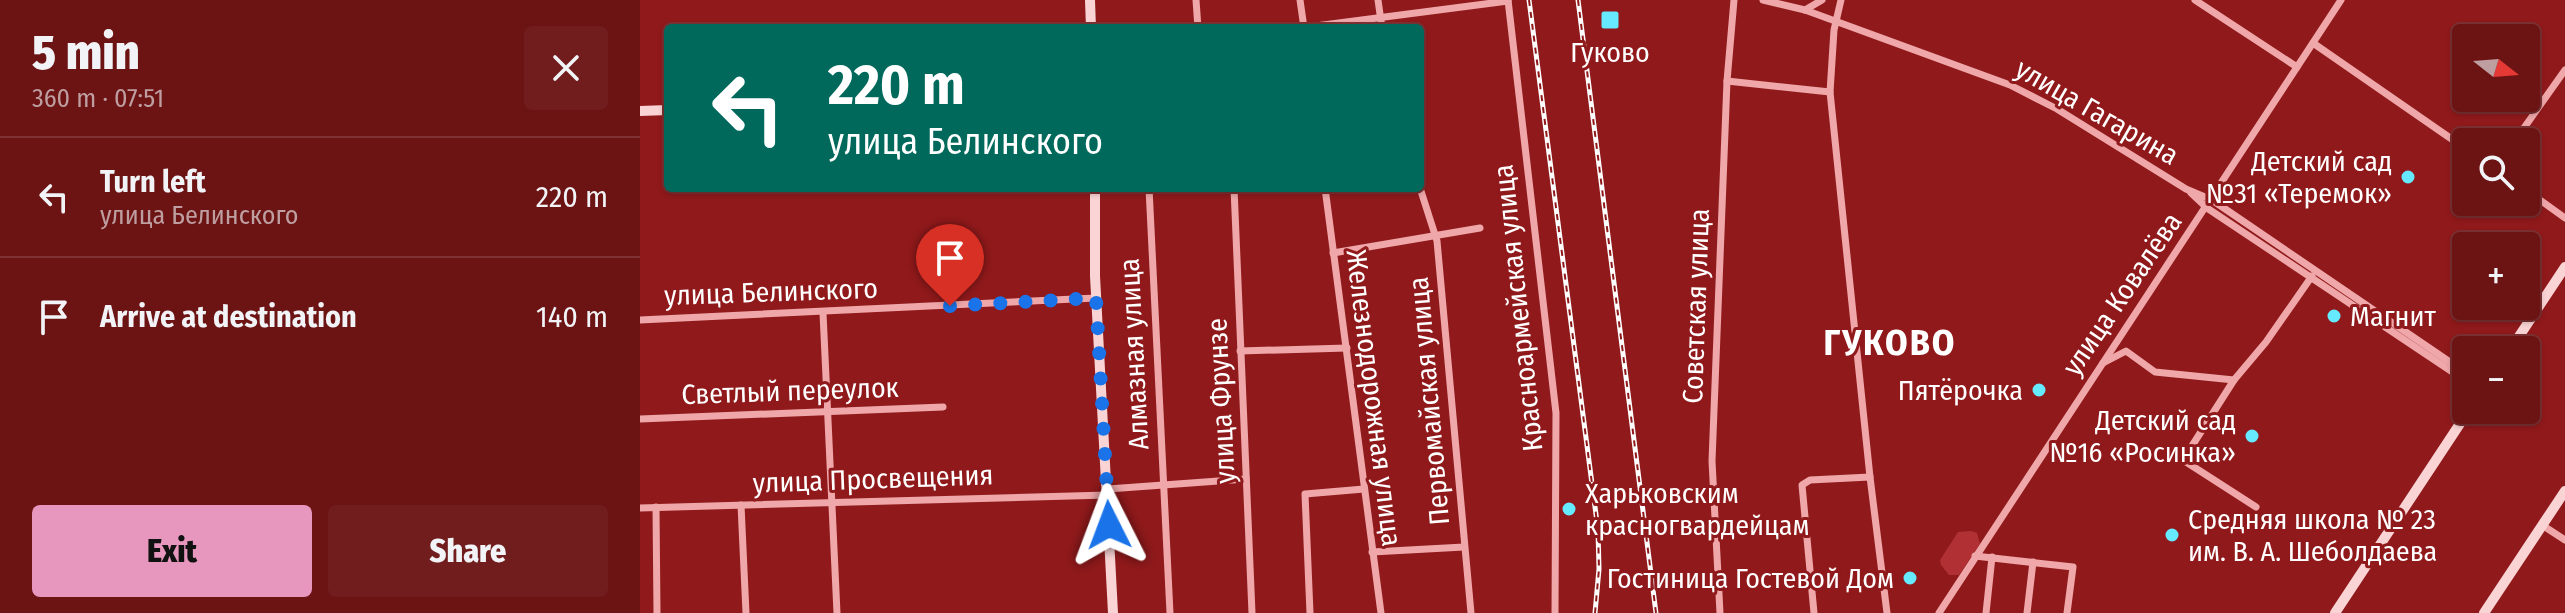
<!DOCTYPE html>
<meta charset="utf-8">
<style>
:root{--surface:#6c1314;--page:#711c1d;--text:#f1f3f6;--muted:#be9ea0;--line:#7f3234;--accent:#e797bd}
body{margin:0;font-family:"Fira Sans Condensed",sans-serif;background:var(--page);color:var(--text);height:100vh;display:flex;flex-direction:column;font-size:30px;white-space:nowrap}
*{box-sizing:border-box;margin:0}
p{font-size:26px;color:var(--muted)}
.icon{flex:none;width:44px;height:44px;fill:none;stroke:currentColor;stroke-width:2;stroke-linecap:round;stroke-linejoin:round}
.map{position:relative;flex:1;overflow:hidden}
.details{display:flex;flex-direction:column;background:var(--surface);width:640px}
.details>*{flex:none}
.top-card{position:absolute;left:24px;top:24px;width:760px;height:168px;border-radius:8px;box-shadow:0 2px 6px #0004,0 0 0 2px var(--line);background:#00695c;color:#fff;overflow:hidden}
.needle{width:52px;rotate:107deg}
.buttons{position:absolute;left:1812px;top:24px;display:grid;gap:16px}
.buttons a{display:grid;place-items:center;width:88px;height:88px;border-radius:8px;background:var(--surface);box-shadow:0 2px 6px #0004,0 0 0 2px var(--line);font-size:40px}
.pin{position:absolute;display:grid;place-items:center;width:68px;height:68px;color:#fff;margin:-82px -34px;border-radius:50% 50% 50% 0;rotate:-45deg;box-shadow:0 0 8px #0007}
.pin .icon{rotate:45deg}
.me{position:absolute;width:88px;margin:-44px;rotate:357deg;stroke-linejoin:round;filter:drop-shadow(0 0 6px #0008)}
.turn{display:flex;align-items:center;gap:28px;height:168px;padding:0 32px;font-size:36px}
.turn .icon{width:104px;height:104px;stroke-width:2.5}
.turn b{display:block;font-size:56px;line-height:68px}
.round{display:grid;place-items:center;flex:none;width:84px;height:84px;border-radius:8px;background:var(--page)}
.overview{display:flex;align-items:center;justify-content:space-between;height:136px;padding:0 32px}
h1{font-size:48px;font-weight:800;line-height:60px}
.action{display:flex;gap:16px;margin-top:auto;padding:16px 32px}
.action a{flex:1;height:92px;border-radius:8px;background:var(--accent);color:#111;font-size:32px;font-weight:800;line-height:92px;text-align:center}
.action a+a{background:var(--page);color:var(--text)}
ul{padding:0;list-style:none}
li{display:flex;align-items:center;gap:24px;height:120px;padding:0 32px;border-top:2px solid var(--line)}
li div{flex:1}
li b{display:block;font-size:30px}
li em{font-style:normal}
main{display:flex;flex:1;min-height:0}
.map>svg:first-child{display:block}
.green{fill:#b03034}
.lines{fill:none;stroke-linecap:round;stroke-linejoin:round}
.street{stroke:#efa7a9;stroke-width:7}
.secondary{stroke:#fad4d5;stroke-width:10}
.rail-casing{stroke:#fff;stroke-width:5}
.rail{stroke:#90191b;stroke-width:2;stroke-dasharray:6;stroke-linecap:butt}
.route{stroke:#1a73e8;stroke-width:14;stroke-dasharray:0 25.2}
.poi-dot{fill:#65eaff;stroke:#90191b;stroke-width:3}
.labels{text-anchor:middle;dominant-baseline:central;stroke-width:6;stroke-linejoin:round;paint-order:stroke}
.poi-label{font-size:28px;fill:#fff;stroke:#90191b;text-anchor:end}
.street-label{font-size:28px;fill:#fff;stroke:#90191b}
.district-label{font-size:36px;font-weight:bold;letter-spacing:2px;fill:#fff;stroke:#90191b}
</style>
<main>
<section class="details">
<div class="overview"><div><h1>5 min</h1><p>360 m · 07:51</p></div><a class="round"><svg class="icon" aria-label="close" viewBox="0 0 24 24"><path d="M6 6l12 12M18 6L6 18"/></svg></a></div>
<ul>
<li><svg class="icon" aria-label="left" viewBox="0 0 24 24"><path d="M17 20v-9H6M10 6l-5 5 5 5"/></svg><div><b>Turn left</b><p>улица Белинского</p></div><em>220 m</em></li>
<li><svg class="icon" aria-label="arrive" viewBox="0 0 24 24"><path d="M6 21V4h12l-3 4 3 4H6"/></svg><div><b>Arrive at destination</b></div><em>140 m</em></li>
</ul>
<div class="action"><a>Exit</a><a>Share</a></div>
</section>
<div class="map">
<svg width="1925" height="613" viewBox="0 0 1925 613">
<rect width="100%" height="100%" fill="#90191b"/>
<!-- green -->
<polygon class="green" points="1331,531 1337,533 1340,544 1319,575 1309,575 1301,565 1300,560 1318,532"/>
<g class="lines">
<!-- street -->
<g class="street">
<polyline points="556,0 558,28"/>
<polyline points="660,0 664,28"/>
<polyline points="738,0 742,28"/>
<polyline points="868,0 916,413 915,613"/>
<polyline points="1123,0 1165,10 1370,85 1417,109 1546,189 1572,200 1826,373"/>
<polyline points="1201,0 1194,30 1190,92 1230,477 1247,613"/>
<polyline points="1555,0 1657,67"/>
<polyline points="1165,10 1182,0"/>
<polyline points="660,28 868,1"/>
<polyline points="1673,43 1826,149"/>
<polyline points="1087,81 1190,92"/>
<polyline points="1874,142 1925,70"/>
<polyline points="509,188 530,613"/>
<polyline points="594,188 612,613"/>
<polyline points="685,188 741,613"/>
<polyline points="780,188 797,241 831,613"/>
<polyline points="1886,190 1925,218"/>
<polyline points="1551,193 1567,208 1826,381"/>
<polyline points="693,253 840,228"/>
<polyline points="183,313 197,613"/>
<polyline points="0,320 456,298"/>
<polyline points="600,351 707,348"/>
<polyline points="1463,363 1486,351 1515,372 1594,380"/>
<polyline points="0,419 303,407"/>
<polyline points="468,489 606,479"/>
<polyline points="101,505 106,613"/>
<polyline points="16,507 17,613"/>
<polyline points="1616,507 1543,460 1594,380 1626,342 1672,276"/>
<polyline points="0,508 468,495"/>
<polyline points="1902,525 1925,540"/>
<polyline points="732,552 824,547"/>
<polyline points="1335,556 1433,567 1427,613"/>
<polyline points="670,613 665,494 724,489"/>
<polyline points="1080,613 1072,461 1087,81 1094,0"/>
<polyline points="1174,613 1162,485 1170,480 1230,477"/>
<polyline points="1299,613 1701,0"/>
<polyline points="1346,613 1352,557"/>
<polyline points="1387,613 1393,562"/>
</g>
<!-- secondary -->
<g class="secondary">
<polyline points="450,0 451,28"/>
<polyline points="0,111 28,110"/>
<polyline points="455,188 455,276 473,613"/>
<polyline points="1870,350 1925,267"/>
<polyline points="1695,613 1829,410"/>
<polyline points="1844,613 1925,491"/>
</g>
<defs>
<g id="rail">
<polyline points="889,0 958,530 959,569 955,613"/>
<polyline points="938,0 1016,613"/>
</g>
</defs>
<!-- rail casing -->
<use href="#rail" class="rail-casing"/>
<!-- rail -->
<use href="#rail" class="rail"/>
</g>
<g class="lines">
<!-- route -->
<polyline class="route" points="310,306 456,298 469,525"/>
</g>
<!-- markers -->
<g class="poi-dot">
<rect x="960" y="10" width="20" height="20" rx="4"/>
<circle cx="1768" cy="177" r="8"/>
<circle cx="1694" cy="316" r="8"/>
<circle cx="1399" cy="390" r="8"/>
<circle cx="1612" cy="436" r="8"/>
<circle cx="929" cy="509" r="8"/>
<circle cx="1532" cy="535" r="8"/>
<circle cx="1270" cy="578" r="8"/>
</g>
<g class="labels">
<!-- poi labels -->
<g class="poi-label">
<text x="970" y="52" text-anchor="middle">Гуково</text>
<text x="1752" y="161">Детский сад<tspan x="1752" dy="32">№31 «Теремок»</tspan></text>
<text x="1710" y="316" text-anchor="start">Магнит</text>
<text x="1383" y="390">Пятёрочка</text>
<text x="1596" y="420">Детский сад<tspan x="1596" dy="32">№16 «Росинка»</tspan></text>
<text x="945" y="493" text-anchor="start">Харьковским<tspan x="945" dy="32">красногвардейцам</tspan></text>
<text x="1548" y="519" text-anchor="start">Средняя школа № 23<tspan x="1548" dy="32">им. В. А. Шеболдаева</tspan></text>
<text x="1254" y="578">Гостиница Гостевой Дом</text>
</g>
<!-- street labels -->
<g class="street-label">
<text transform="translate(1457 112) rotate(30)">улица Гагарина</text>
<text transform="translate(131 292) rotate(-2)">улица Белинского</text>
<text transform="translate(1482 294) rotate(-56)">улица Ковалёва</text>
<text transform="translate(1056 306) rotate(-88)">Советская улица</text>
<text transform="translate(878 308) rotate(-96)">Красноармейская улица</text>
<text transform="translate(494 354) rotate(-93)">Алмазная улица</text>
<text transform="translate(150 391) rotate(-2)">Светлый переулок</text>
<text transform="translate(734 398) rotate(83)">Железнодорожная улица</text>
<text transform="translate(581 401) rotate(-93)">улица Фрунзе</text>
<text transform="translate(789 401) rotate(-95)">Первомайская улица</text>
<text transform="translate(233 479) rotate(-2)">улица Просвещения</text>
</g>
<!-- district labels -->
<g class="district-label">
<text x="1250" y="343">ГУКОВО</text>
</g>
</g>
</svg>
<div class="buttons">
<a><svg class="needle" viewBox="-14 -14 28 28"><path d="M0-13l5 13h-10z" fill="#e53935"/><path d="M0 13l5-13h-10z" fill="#be9ea0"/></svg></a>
<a><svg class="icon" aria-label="search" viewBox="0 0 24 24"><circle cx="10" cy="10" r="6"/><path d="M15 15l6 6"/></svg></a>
<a>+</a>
<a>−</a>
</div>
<div class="pin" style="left:310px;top:306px;background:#d93025"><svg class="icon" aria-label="arrive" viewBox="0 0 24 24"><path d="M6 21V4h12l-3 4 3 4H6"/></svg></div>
<svg class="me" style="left:469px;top:525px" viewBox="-20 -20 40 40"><path d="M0-17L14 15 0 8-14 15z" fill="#1a73e8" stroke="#fff" stroke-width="4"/></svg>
<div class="top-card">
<div class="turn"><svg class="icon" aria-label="left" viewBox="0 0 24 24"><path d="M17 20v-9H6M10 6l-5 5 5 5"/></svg><div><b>220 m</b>улица Белинского</div></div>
</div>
</div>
</main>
